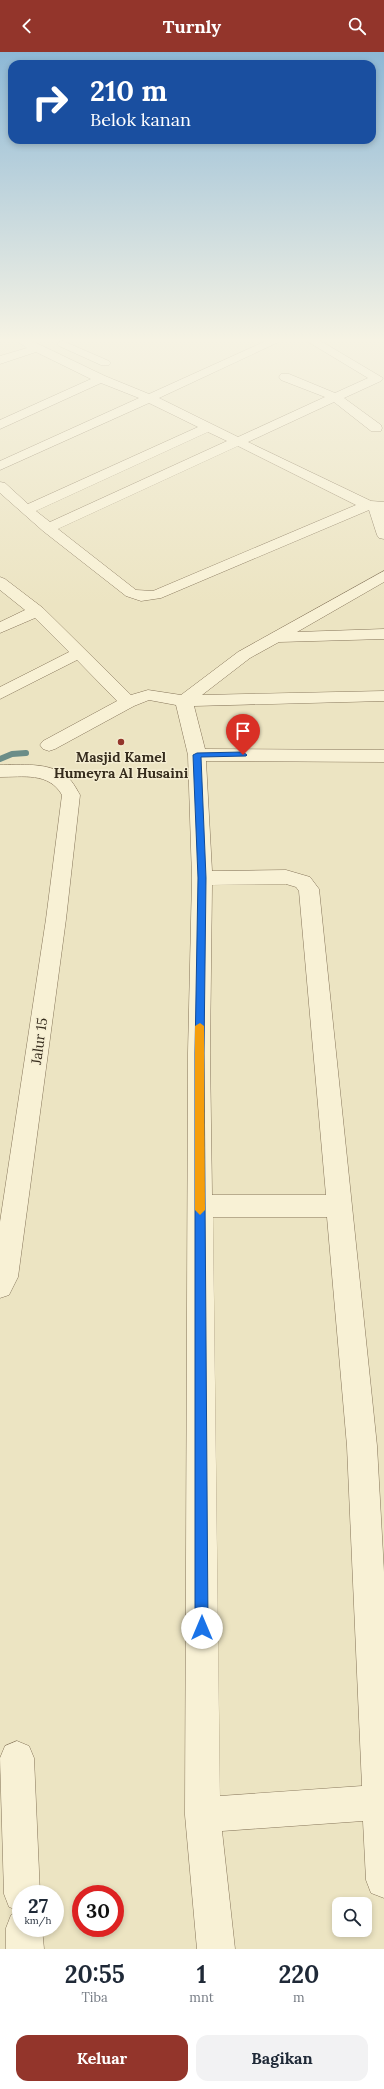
<!DOCTYPE html>
<html lang="id">
<style>
:root{--surface:#fff;--page:#f2f2f3;--text:#1f2937;--muted:#747a83;--accent:#93352b}
body{margin:0;font-family:Lora,serif;background:var(--page);color:var(--text);height:100vh;display:flex;flex-direction:column;font-size:15px;white-space:nowrap}
*{box-sizing:border-box;margin:0}
p{font-size:13px;color:var(--muted)}
.icon{flex:none;width:22px;height:22px;fill:none;stroke:currentColor;stroke-width:2;stroke-linecap:round;stroke-linejoin:round}
.map{position:relative;height:1897px;overflow:hidden}
.details{display:flex;flex-direction:column;background:var(--surface);flex:1}
.details>*{flex:none}
.top-card{position:absolute;left:8px;top:8px;width:368px;height:84px;border-radius:12px;box-shadow:0 2px 6px #0003;background:#1a4fa0;color:#fff;overflow:hidden}
.tools{position:absolute;left:332px;top:1845px;display:grid;gap:8px}
.tools a{display:grid;place-items:center;width:40px;height:40px;border-radius:8px;background:var(--surface);box-shadow:0 2px 6px #0003;font-size:20px}
.speed{position:absolute;left:12px;top:1833px;display:flex;gap:8px;font-size:20px;font-weight:700;text-align:center}
.speed>*{display:grid;place-content:center;width:52px;height:52px;border-radius:50%;background:var(--surface);box-shadow:0 2px 6px #0003;line-height:1}
.speed small{font-size:10px;font-weight:400}
.speed .limit{border:6px solid #d22;background:#fff;color:#111}
.pin{position:absolute;display:grid;place-items:center;width:34px;height:34px;color:#fff;margin:-41px -17px;border-radius:50% 50% 50% 0;rotate:-45deg;box-shadow:0 0 4px #0007}
.pin .icon{rotate:45deg}
.me{position:absolute;width:44px;margin:-22px;rotate:0deg;stroke-linejoin:round;filter:drop-shadow(0 0 3px #0008)}
.turn{display:flex;align-items:center;gap:14px;height:84px;padding:0 16px;font-size:18px}
.turn .icon{width:52px;height:52px;stroke-width:2.5}
.turn b{display:block;font-size:28px;line-height:34px}
.eta{display:flex;justify-content:space-evenly;align-items:center;height:68px;text-align:center}
.eta b{font-size:24px;font-weight:700;line-height:28px}
.cta{display:flex;gap:8px;margin-top:auto;padding:8px 16px}
.cta a{flex:1;height:46px;border-radius:12px;background:var(--accent);color:#fff;font-size:16px;font-weight:700;line-height:46px;text-align:center}
.cta a+a{background:var(--page);color:var(--text)}
header{display:flex;justify-content:space-between;align-items:center;height:52px;padding:0 16px;background:var(--accent);color:#fff;font-size:18px;font-weight:700}
.map>svg:first-child{display:block}
.lines{fill:none;stroke-linecap:round;stroke-linejoin:round}
.stream{stroke:#6b8d88;stroke-width:6}
.minor-casing{stroke:#86755a;stroke-width:1}
.minor{fill:#f8f1d5;fill-rule:evenodd}
.route{fill:#1a73e8;stroke:#114b97}
.slow{fill:#f59e0b}
.poi-dot{fill:#93352b;stroke:#f4edd1;stroke-width:1.5}
.labels{text-anchor:middle;dominant-baseline:central;stroke-width:3;stroke-linejoin:round;paint-order:stroke}
.poi-label{font-size:14px;font-weight:bold;fill:#362c1d;stroke:#f4edd1}
.street-label{font-size:14px;fill:#362c1d;stroke:#f4edd1}
</style>
<header><svg class="icon" aria-label="back" viewBox="0 0 24 24"><path d="M15 5l-7 7 7 7"/></svg>Turnly<svg class="icon" aria-label="search" viewBox="0 0 24 24"><circle cx="10" cy="10" r="6"/><path d="M15 15l6 6"/></svg></header>
<div class="map">
<svg width="384" height="1897" viewBox="0 0 384 1897">
<rect width="100%" height="100%" fill="#ece4c2"/>
<g class="lines">
<!-- stream -->
<polyline class="stream" points="0,707 12,702 26,701"/>
<defs>
<g id="minor">
<path d="M15 288H30L105 324 149 342 268 288H283L159 346 238 385 325 345 281 328 279 325 281 322H289L335 341 368 326 305 288H319L383 326 381 329 344 346 381 373 382 376 381 379H371L334 350 248 390 371 449 384 450V487L379 486 377 483 369 458 161 546 141 549 126 544 43 479 0 441V430L5 431 28 452 198 375 149 351 0 418V409L139 346 101 331 0 377V368L91 327 36 300 0 312V304L27 296ZM208 380 227 389 50 470 36 459ZM238 394 356 453 153 539 136 538 58 477Z"/>
<polygon points="63,289 109,309 111,311 109,313 101,313 59,294 57,292 59,290"/>
<path d="M384 519V530L297 580 384 577V587L279 590 250 606 202 643 384 639V649L194 654 205 697 384 698V710L206 709 212 819 286 818 310 825 319 837 377 1394 384 1520V1846L371 1841 366 1828 363 1769 222 1779 235 1897H197L185 1763 188 1001 192 826 188 703 176 653 149 648 134 654 55 697 49 699 43 697 40 693 43 689 117 649 77 608 0 647V635L69 600 35 566 0 581V570L25 558 0 538V525L5 527 43 556 131 643 148 638 181 643 238 600ZM286 832 296 835 299 839 326 1143H212L210 1001 212 833ZM213 1165H327L347 1394 362 1734 220 1744Z"/>
<path d="M0 713C20 713 48 710 65 723 72 728 76 736 80 743L66 867 18 1225 9 1243 0 1246V1170L46 867 62 743C49 720 23 725 0 725Z"/>
<polygon points="17,1689 29,1694 34,1706 40,1842 21,1842 21,1876 42,1876 44,1897 6,1897 6,1876 11,1863 20,1859 9,1855 4,1842 0,1706 5,1694"/>
</g>
</defs>
<!-- minor casing -->
<use href="#minor" class="minor-casing"/>
<!-- minor -->
<use href="#minor" class="minor"/>
</g>
<!-- sky -->
<linearGradient id="sky" x2="0" y2="1"><stop stop-color="#8db8d6"/><stop offset="0.52" stop-color="#f6f3e4"/><stop offset="1" stop-color="#f6f3e4" stop-opacity="0"/></linearGradient>
<rect width="384" height="554" fill="url(#sky)"/>
<!-- route -->
<polygon class="route" points="243,700 247,703 246,704 201,705 206,826 204,1001 208,1576 206,1580 202,1582 197,1580 195,1576 195,1001 198,826 193,703 197,701"/>
<!-- slow -->
<polygon class="slow" points="200,971 204,974 205,1158 200,1163 195,1158 195,974"/>
<!-- markers -->
<circle class="poi-dot" cx="121" cy="690" r="4"/>
<g class="labels">
<!-- poi labels -->
<g class="poi-label">
<text x="121" y="705">Masjid Kamel<tspan x="121" dy="16">Humeyra Al Husaini</tspan></text>
</g>
<!-- street labels -->
<g class="street-label">
<text transform="translate(39 989) rotate(-82)">Jalur 15</text>
</g>
</g>
</svg>
<div class="tools">
<a><svg class="icon" aria-label="search" viewBox="0 0 24 24"><circle cx="10" cy="10" r="6"/><path d="M15 15l6 6"/></svg></a>
</div>
<div class="speed"><div>27<small>km/h</small></div><div class="limit">30</div></div>
<div class="pin" style="left:243px;top:703px;background:#d93025"><svg class="icon" aria-label="arrive" viewBox="0 0 24 24"><path d="M6 21V4h12l-3 4 3 4H6"/></svg></div>
<svg class="me" style="left:202px;top:1576px" viewBox="-20 -20 40 40"><circle r="19" fill="#fff"/><path d="M0-13L10 11 0 6-10 11z" fill="#1a73e8"/></svg>
<div class="top-card">
<div class="turn"><svg class="icon" aria-label="right" viewBox="0 0 24 24"><path d="M7 20v-9h11M14 6l5 5-5 5"/></svg><div><b>210 m</b>Belok kanan</div></div>
</div>
</div>
<section class="details">
<div class="eta">
<div><b>20:55</b><p>Tiba</p></div>
<div><b>1</b><p>mnt</p></div>
<div><b>220</b><p>m</p></div>
</div>
<div class="cta"><a>Keluar</a><a>Bagikan</a></div>
</section>
